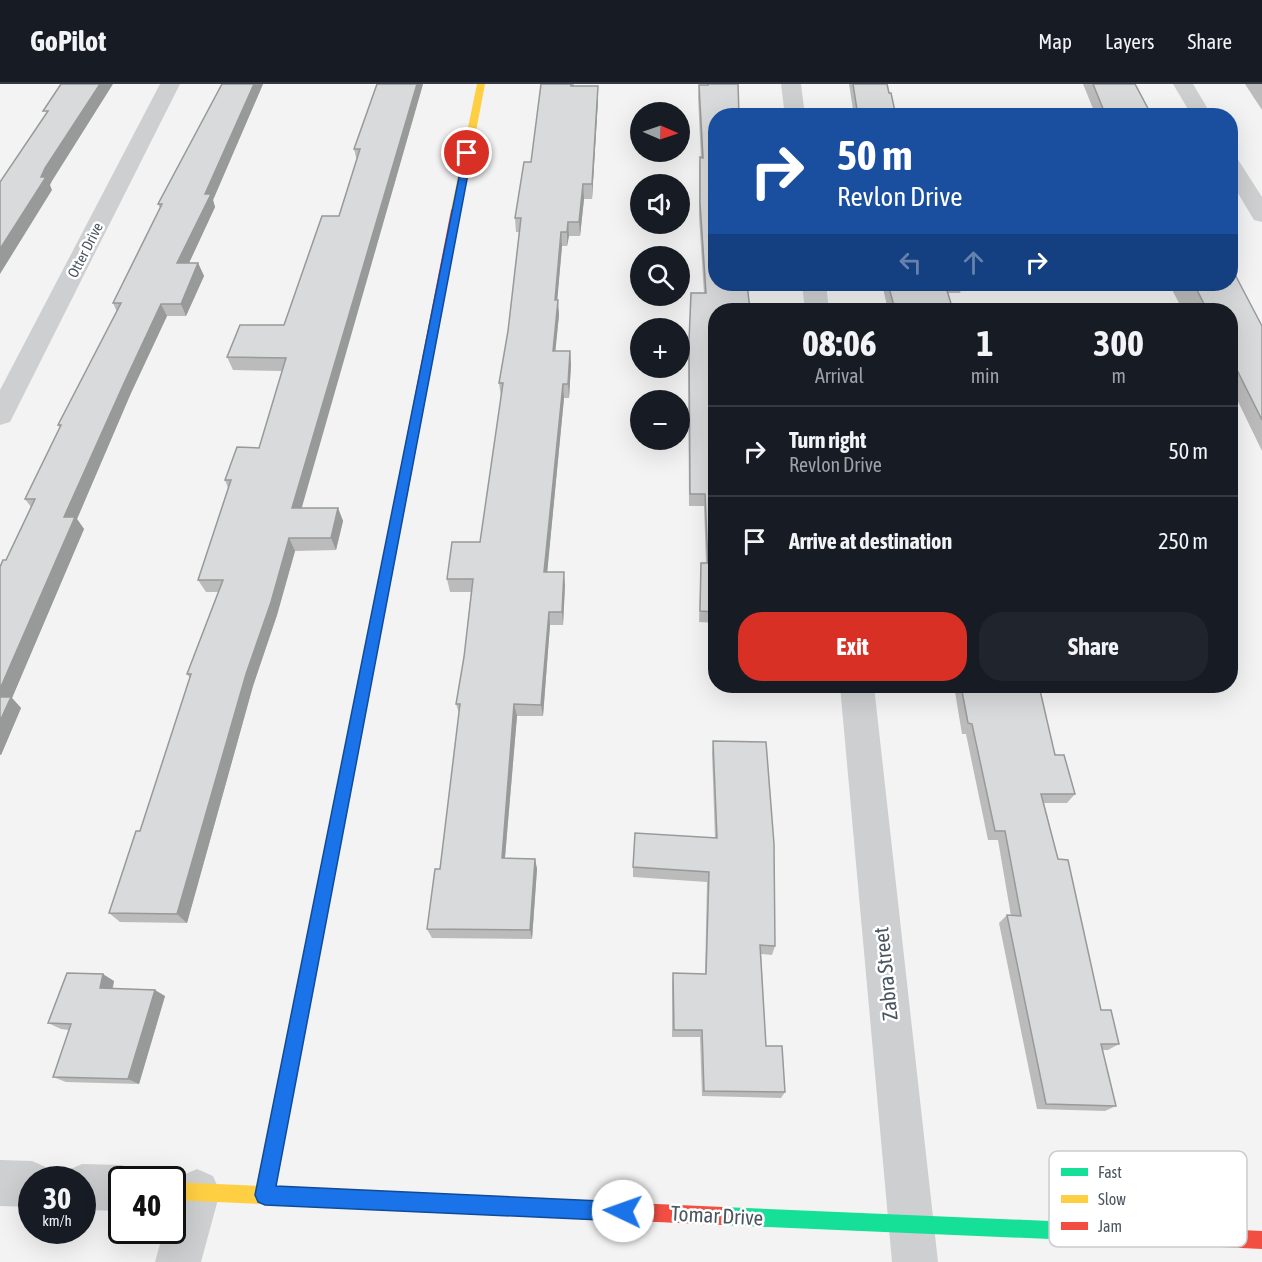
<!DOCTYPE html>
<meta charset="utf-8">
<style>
:root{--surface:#171b24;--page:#20242c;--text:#f1f3f6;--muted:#9ea1a6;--line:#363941;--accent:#d93025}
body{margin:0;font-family:"Asap Condensed",sans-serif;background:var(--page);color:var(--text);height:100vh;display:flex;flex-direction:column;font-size:22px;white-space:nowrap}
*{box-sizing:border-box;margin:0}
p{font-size:20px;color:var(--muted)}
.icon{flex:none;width:33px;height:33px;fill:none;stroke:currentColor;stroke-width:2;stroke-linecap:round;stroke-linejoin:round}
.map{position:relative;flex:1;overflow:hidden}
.details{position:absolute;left:708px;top:219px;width:530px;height:390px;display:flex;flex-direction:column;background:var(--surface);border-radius:24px;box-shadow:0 6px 24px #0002}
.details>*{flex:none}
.banner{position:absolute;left:708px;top:24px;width:530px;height:183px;border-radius:24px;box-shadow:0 6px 24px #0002;background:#1a4fa0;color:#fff;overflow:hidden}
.needle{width:39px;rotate:92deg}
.controls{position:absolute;left:630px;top:18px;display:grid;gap:12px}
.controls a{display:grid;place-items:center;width:60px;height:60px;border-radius:50%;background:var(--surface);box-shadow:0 6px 24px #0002;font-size:30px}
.speed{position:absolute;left:18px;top:1082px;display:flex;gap:12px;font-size:30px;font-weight:700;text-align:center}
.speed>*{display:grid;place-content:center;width:78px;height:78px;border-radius:50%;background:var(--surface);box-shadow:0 6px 24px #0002;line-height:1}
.speed small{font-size:15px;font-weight:400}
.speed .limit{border:3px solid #111;border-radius:9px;background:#fff;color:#111}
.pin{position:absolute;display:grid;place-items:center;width:51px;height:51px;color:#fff;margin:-26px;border:3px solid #fff;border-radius:50%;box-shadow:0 2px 6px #0007}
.me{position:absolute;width:66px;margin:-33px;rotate:273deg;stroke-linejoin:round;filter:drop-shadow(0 0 4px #0008)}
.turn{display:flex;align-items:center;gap:21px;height:126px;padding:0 30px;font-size:27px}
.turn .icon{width:78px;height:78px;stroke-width:2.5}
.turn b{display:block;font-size:42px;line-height:51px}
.lanes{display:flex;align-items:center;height:57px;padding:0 30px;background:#0003;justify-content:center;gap:30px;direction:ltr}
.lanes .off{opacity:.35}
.eta{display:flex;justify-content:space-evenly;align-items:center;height:102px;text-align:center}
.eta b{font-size:36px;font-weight:700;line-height:42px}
.cta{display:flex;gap:12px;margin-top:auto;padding:12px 30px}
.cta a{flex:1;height:69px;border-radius:24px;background:var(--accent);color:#fff;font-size:24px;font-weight:700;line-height:69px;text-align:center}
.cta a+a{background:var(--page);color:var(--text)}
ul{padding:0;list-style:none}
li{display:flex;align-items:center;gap:18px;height:90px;padding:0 30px;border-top:2px solid var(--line)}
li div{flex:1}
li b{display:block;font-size:22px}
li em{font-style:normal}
header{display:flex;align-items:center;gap:36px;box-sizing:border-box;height:84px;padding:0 30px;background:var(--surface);border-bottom:2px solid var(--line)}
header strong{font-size:28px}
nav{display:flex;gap:33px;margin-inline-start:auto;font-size:21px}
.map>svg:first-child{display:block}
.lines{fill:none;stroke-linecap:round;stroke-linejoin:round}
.street{fill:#cdcfd1;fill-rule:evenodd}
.fast{fill:#16e098;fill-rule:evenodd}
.slow{fill:#ffcf43;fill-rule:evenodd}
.jam{fill:#f24e42;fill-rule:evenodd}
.wall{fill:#bbbbbc}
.shaded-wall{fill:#989999}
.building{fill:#d9dadb;stroke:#989999;stroke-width:1.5}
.route{fill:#1a73e8;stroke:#114b97;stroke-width:1.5}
.labels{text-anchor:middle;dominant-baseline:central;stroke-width:5;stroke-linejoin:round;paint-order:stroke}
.far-street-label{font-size:15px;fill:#4a5660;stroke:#fff}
.near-street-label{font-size:21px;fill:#4a5660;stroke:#fff}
.key{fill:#fff;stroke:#c9cccf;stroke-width:1.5}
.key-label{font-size:16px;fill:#4a5660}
</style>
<header>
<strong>GoPilot</strong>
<nav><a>Map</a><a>Layers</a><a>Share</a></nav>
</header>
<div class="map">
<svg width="1262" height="1178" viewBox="0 0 1262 1178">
<rect width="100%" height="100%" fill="#f3f3f3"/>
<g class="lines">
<!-- street -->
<g class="street">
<polygon points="160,0 180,0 13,332 10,338 0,341 0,306"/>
<polygon points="781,0 801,0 805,32 785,32"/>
<polygon points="1173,0 1193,0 1212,32 1192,32"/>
<polygon points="1230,72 1237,74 1262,113 1262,138 1254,136 1230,96"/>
<polygon points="802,200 826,200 829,226 805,226"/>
<polygon points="840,602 874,602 938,1178 892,1178"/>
<polygon points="0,1076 32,1077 48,1084 52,1095 32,1095 32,1123 0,1122"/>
<polygon points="82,1080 122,1081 138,1088 141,1095 122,1095 122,1127 82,1126 82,1095 63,1095 66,1087"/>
<polygon points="197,1085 213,1092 220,1108 201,1178 155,1178 164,1146 172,1146 172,1115 181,1092"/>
</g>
<!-- fast -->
<g class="fast">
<polygon points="337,733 342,735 344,740 274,1111 272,1118 265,1120 258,1118 256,1111 330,740 332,735"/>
<polygon points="723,1123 1095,1139 1102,1141 1104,1148 1102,1155 1095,1157 723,1141 716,1139 714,1132 716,1125"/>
</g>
<!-- slow -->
<g class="slow">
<polygon points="477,0 485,0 461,126 456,129 451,126"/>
<polygon points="401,409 407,413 344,740 342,745 337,747 332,745 330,740 395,413"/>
<polygon points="172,1098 411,1109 418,1111 420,1118 418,1125 411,1127 172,1116"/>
</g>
<!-- jam -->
<g class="jam">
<polygon points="456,123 461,126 407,413 401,417 395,413 451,126"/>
<polygon points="411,1109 723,1123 730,1125 732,1132 730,1139 723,1141 411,1127 404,1125 402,1118 404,1111"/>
<polygon points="1095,1139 1262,1147 1262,1165 1095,1157 1088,1155 1086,1148 1088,1141"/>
</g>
</g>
<!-- wall -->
<g class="wall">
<polygon points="222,0 263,0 213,116 215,123 189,179 198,179 204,192 186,232 167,232 131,309 77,435 84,445 12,614 21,624 1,671 0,671 0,483 6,476 31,423 25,415 60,344 58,341 117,228 113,219 160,124 158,120"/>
<polygon points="423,0 301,424 338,424 343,437 336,466 295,467 277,531 253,602 187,839 120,838 109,829 140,747 190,594 187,590 218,508 206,508 198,496 228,404 225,396 259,364 282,287 233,286 227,273 284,241 339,132 357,77 354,65"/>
<polygon points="541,0 574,0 574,2 598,2 598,16 592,115 584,115 580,152 569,152 567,162 562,162 557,216 559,231 555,267 570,267 571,281 569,314 564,314 547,488 565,501 563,541 550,541 543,632 517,632 505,774 535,775 537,785 532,855 432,854 427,845 440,785 459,629 456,620 464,573 471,508 450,508 447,495 480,458 501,313 499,299 508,247 519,148 516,148 515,134 531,78"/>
<polygon points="708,0 738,0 716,226 716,539 699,538 701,479 706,479 704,422 689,422 688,270 691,209 704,209 699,132 699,86 700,73 701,74 698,13 699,1 708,1"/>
<polygon points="849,0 887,0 896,32 854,32"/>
<polygon points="1083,0 1135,0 1152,32 1096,32"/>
<polygon points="1245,0 1262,0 1262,26"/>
<polygon points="882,200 963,200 960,209 948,209 953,226 888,226"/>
<polygon points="1169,200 1230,200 1262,242 1262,367 1230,301 1230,226 1193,226 1190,219 1179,219"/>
<polygon points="954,602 1039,602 1055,671 1075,710 1067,719 1044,719 1058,775 1101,926 1119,960 1108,966 1102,966 1116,1022 1105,1027 1037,1025 999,839 1007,831 1011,832 998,756 988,756 966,650 962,650"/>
<polygon points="713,657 775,862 772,871 761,870 766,962 785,1008 781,1014 702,1012 700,953 672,953 672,898 673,889 705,890 707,798 633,793 633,783 715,754 712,669"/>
<polygon points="114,897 113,904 165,912 139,1000 66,998 53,993 69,946 61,945 48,939"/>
</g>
<!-- shaded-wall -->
<g class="shaded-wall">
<polygon points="100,0 113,0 52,97 50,101 52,106 0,190 0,165 45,84"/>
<polygon points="254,0 263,0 213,116 215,123 183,192 177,179 205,110"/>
<polygon points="417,0 423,0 298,437 292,424"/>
<polygon points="598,2 598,16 592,115 592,100"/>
<polygon points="583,100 584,115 580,152 579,138"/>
<polygon points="568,138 569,152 567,162 567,148"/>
<polygon points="561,148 562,162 556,231 555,216"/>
<polygon points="198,179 204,192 186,232 181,220"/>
<polygon points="558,216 559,231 554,281 553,267"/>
<polygon points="161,220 167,232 131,309 77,435 84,445 12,614 21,624 1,671 0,670 0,605 64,433 125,297"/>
<polygon points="570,267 571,281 569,314 568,300"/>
<polygon points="563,300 564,314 546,501 544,488"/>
<polygon points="338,424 343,437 336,466 331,454"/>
<polygon points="289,454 295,467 277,531 253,602 187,839 177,830 246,590"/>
<polygon points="564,488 565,501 563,541 562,528"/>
<polygon points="549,528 550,541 543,632 541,621"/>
<polygon points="514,620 517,632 504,784 502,774"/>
<polygon points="535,775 537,785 532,855 530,846"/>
<polygon points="103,890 114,897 111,910 100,904"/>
<polygon points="155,906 165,912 139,1000 128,995"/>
</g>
<!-- building -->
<g class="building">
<polygon points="61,0 100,0 45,84 41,93 46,93 0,165 0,98 48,27 43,27"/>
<polygon points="222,0 254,0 205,110 211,110 177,179 198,179 181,220 161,220 125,297 64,433 75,433 0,605 0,483 3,476 6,476 35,415 25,415 61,341 58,341 121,219 113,219 162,120 158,120"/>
<polygon points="377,0 417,0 292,424 338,424 331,454 289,454 271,518 246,590 177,830 109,829 136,747 140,747 191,590 187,590 223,496 198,496 231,396 225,396 237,363 259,364 286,274 227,273 240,241 284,241 322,132 339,132 360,65 354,65"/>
<polygon points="541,0 571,0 571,2 598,2 592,100 583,100 579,138 568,138 567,148 561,148 555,216 558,216 553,267 570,267 568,300 563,300 544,488 564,488 562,528 549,528 541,621 514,620 502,774 535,775 530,846 427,845 435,785 440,785 460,620 456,620 464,573 473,495 447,495 452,458 480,458 503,299 499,299 508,247 521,134 515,134 524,78 531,78"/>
<polygon points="708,0 738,0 739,32 716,32 716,200 747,200 750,226 716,226 716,528 700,527 701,479 708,479 705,410 690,410 689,257 691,209 706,209 700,119 700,73 703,74 699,1 708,1"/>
<polygon points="853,0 887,0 889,9 891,9 896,32 858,32"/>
<polygon points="1093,0 1135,0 1152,32 1106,32"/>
<polygon points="1230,181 1262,242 1262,336 1230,272 1230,226 1207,226 1197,206 1186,206 1182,200 1230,200"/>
<polygon points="888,200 945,200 953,226 895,226"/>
<polygon points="961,602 1039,602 1055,671 1064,671 1075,710 1041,710 1058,775 1068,776 1101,926 1111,926 1119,960 1101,960 1116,1022 1046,1020 1007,831 1021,832 1005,747 995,747 972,640 968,639"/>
<polygon points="0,613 11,613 0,637"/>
<polygon points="713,657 766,658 774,760 775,862 760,861 766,962 782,962 785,1008 704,1007 702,946 674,946 673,889 706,890 709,788 633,783 635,749 717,754"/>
<polygon points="67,889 103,890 100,904 155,906 128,995 53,993 71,940 48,939"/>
</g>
<!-- route -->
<polygon class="route" points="464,68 472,69 276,1102 623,1118 630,1120 633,1127 630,1134 623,1137 265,1121 258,1118 255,1111"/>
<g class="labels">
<!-- far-street labels -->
<g class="far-street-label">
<text transform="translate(85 166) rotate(-63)">Otter Drive</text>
</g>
<!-- near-street labels -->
<g class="near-street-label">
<text transform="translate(885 890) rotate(-96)">Zabra Street</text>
<text transform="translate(717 1131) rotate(3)">Tomar Drive</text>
</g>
</g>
<!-- legend -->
<rect x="1049" y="1067" width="198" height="96" rx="9" class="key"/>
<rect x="1061" y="1084" width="27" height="8" fill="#16e098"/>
<rect x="1061" y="1111" width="27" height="8" fill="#ffcf43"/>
<rect x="1061" y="1138" width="27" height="8" fill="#f24e42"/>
<g class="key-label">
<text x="1098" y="1094">Fast</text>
<text x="1098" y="1121">Slow</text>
<text x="1098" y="1148">Jam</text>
</g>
</svg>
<div class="controls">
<a><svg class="needle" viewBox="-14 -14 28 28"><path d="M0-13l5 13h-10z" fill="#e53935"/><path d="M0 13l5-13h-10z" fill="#9ea1a6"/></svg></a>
<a><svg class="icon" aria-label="sound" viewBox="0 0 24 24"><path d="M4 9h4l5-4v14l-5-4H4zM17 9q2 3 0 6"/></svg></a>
<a><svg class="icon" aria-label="search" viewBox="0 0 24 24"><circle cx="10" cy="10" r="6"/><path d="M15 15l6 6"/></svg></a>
<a>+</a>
<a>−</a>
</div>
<div class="speed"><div>30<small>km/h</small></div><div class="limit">40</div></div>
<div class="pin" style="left:467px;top:69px;background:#d93025"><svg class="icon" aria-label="arrive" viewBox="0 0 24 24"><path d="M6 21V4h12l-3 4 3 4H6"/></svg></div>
<svg class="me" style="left:623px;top:1127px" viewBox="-20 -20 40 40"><circle r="19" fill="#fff"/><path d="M0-13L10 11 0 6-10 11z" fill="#1a73e8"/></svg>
<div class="banner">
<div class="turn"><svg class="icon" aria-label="right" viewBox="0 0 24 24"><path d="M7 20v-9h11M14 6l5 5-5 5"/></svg><div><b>50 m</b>Revlon Drive</div></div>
<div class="lanes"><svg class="icon off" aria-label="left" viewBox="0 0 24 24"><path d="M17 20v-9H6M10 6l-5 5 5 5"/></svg><svg class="icon off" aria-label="ahead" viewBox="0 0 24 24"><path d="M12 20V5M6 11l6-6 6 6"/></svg><svg class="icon" aria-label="right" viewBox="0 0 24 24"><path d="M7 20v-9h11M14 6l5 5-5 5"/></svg></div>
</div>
<section class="details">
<div class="eta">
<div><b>08:06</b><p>Arrival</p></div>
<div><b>1</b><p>min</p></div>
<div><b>300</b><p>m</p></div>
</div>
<ul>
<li><svg class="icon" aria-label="right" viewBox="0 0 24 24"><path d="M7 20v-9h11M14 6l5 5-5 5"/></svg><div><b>Turn right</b><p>Revlon Drive</p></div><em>50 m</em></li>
<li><svg class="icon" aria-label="arrive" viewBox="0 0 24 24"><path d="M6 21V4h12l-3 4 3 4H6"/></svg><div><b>Arrive at destination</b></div><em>250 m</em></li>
</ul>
<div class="cta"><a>Exit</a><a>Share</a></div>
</section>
</div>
